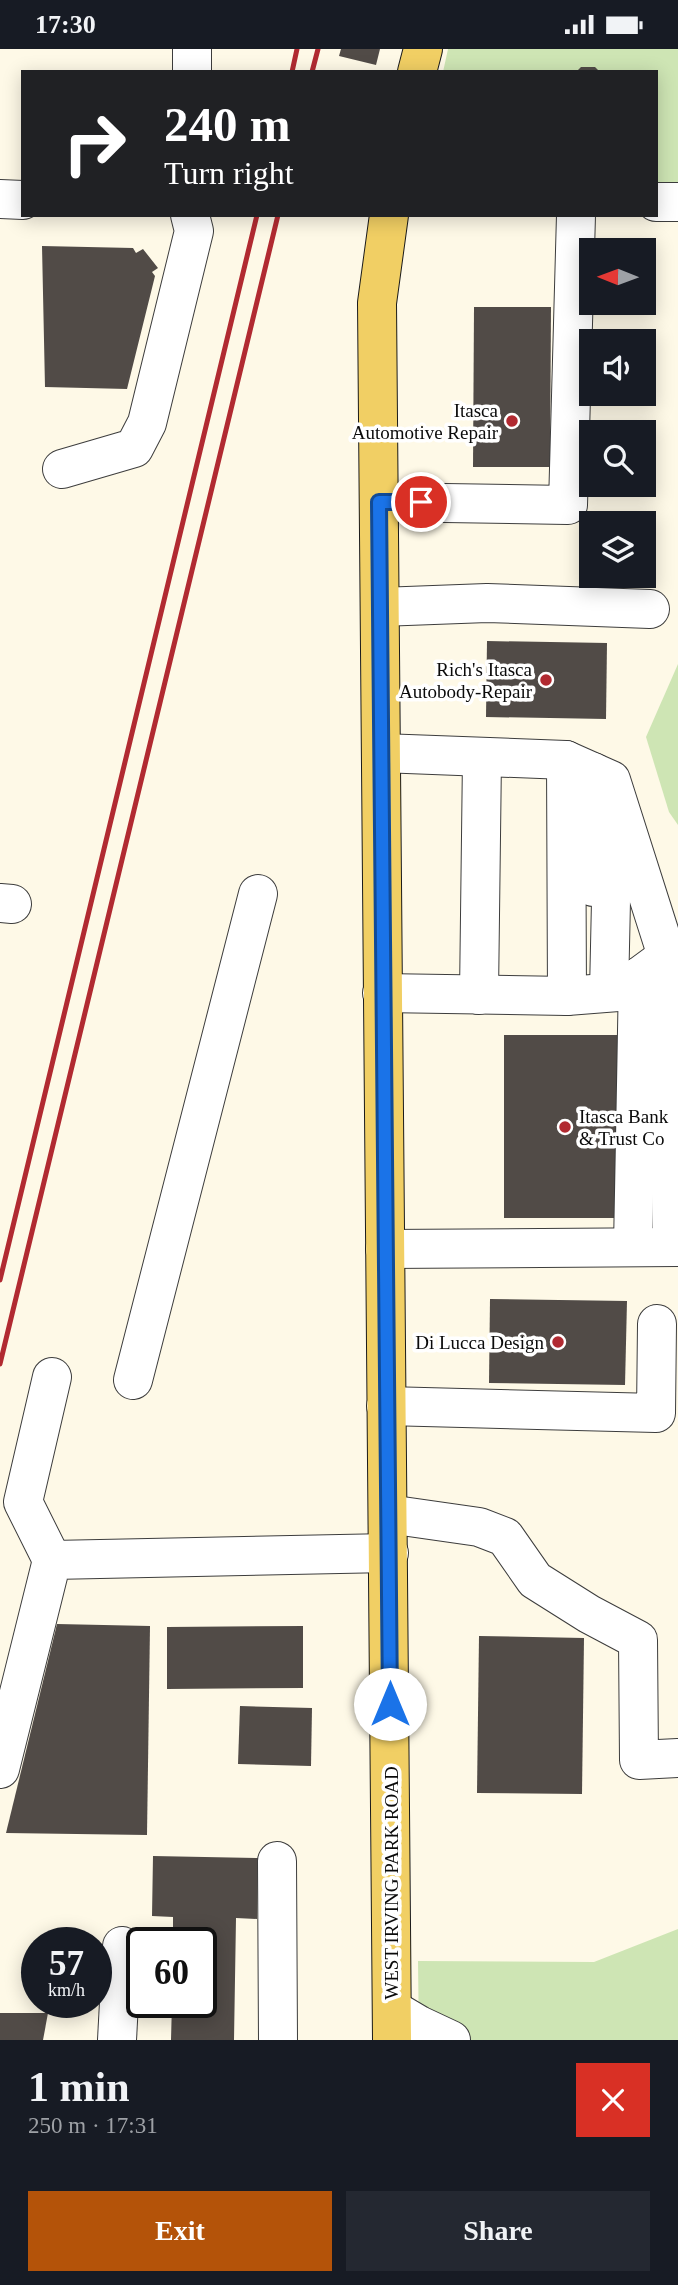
<!DOCTYPE html>
<meta charset="utf-8">
<style>
:root{--surface:#171b24;--page:#242831;--text:#f1f3f6;--muted:#9ea1a6;--accent:#b45309}
body{margin:0;font-family:Georgia,serif;background:var(--page);color:var(--text);height:100vh;display:flex;flex-direction:column;font-size:26px;white-space:nowrap}
*{box-sizing:border-box;margin:0}
p{font-size:23px;color:var(--muted)}
.icon{flex:none;width:38px;height:38px;fill:none;stroke:currentColor;stroke-width:2;stroke-linecap:round;stroke-linejoin:round}
.map{position:relative;height:1991px;overflow:hidden}
.drawer{display:flex;flex-direction:column;background:var(--surface);flex:1}
.drawer>*{flex:none}
.banner{position:absolute;left:21px;top:21px;width:637px;height:147px;border-radius:0px;box-shadow:0 4px 18px #0003;background:#202124;color:#fff;overflow:hidden}
.needle{width:46px;rotate:271deg}
.controls{position:absolute;left:579px;top:189px;display:grid;gap:14px}
.controls a{display:grid;place-items:center;width:77px;height:77px;border-radius:0px;background:var(--surface);box-shadow:0 4px 18px #0003;font-size:35px}
.speed{position:absolute;left:21px;top:1878px;display:flex;gap:14px;font-size:35px;font-weight:700;text-align:center}
.speed>*{display:grid;place-content:center;width:91px;height:91px;border-radius:50%;background:var(--surface);box-shadow:0 4px 18px #0003;line-height:1}
.speed small{font-size:18px;font-weight:400}
.speed .limit{border:4px solid #111;border-radius:10px;background:#fff;color:#111}
.pin{position:absolute;display:grid;place-items:center;width:60px;height:60px;color:#fff;margin:-30px;border:4px solid #fff;border-radius:50%;box-shadow:0 2px 7px #0007}
.me{position:absolute;width:77px;margin:-38px;rotate:0deg;stroke-linejoin:round;filter:drop-shadow(0 0 5px #0008)}
.turn{display:flex;align-items:center;gap:24px;height:147px;padding:0 28px;font-size:32px}
.turn .icon{width:91px;height:91px;stroke-width:2.5}
.turn b{display:block;font-size:49px;line-height:60px}
.round{display:grid;place-items:center;flex:none;width:74px;height:74px;border-radius:0px;background:var(--page)}
.summary{display:flex;align-items:center;justify-content:space-between;height:119px;padding:0 28px}
h1{font-size:42px;font-weight:600;line-height:52px}
.action{display:flex;gap:14px;margin-top:auto;padding:14px 28px}
.action a{flex:1;height:80px;border-radius:0px;background:var(--accent);color:#fff;font-size:28px;font-weight:600;line-height:80px;text-align:center}
.action a+a{background:var(--page);color:var(--text)}
.status{display:flex;justify-content:space-between;align-items:center;height:49px;padding:0 35px;background:var(--surface);direction:ltr}
.status svg{height:19px;fill:currentColor}
.map>svg:first-child{display:block}
.grass{fill:#cee5b4}
.building{fill:#514b47}
.lines{fill:none;stroke-linecap:round;stroke-linejoin:round}
.minor-casing{stroke:#3d3d3d;stroke-width:40}
.major-casing{stroke:#1b1b1b;stroke-width:40}
.minor{stroke:#fff;stroke-width:38}
.major{stroke:#f1cf64;stroke-width:38}
.rail{stroke:#b12a31;stroke-width:5}
.route-casing{stroke:#114b97;stroke-width:18}
.route{stroke:#1a73e8;stroke-width:12}
.poi-dot{fill:#b12a31;stroke:#fff;stroke-width:2.5}
.labels{text-anchor:middle;dominant-baseline:central;stroke-width:7;stroke-linejoin:round;paint-order:stroke}
.poi-label{font-size:19px;fill:#0a0a0a;stroke:#fff;text-anchor:end}
.street-label{font-size:19px;fill:#0a0a0a;stroke:#fff}
</style>
<div class="status"><b>17:30</b><svg viewBox="0 0 49 12"><path d="M0 12V9h3v3zM5 12V6h3v6zM10 12V3h3v9zM15 12V0h3v12zM26 1h20v11H26zM47 4h2v5h-2z"/></svg></div>
<div class="map">
<svg width="678" height="1991" viewBox="0 0 678 1991">
<rect width="100%" height="100%" fill="#fef9e7"/>
<!-- grass -->
<g class="grass">
<polygon points="448,0 678,0 678,134 656,134 656,23 443,23"/>
<polygon points="678,615 678,776 669,763 646,688"/>
<polygon points="678,1880 678,1991 419,1991 418,1912 594,1913"/>
</g>
<!-- building -->
<g class="building">
<polygon points="341,0 380,0 376,16 339,7"/>
<polygon points="581,18 595,18 600,23 576,23"/>
<polygon points="42,197 133,199 136,204 143,200 158,219 152,223 155,227 127,340 45,338"/>
<polygon points="474,258 551,258 550,418 473,418"/>
<polygon points="487,592 607,594 606,670 486,668"/>
<polygon points="504,986 627,986 626,1169 504,1169"/>
<polygon points="490,1250 627,1252 625,1336 489,1334"/>
<polygon points="57,1575 150,1577 147,1786 6,1784"/>
<polygon points="303,1577 303,1639 167,1640 167,1578"/>
<polygon points="479,1587 584,1589 582,1745 477,1744"/>
<polygon points="240,1657 312,1659 311,1717 238,1715"/>
<polygon points="153,1807 258,1809 257,1870 236,1869 234,1991 171,1991 172,1953 201,1953 201,1894 173,1894 173,1868 152,1867"/>
<polygon points="0,1964 48,1964 43,1991 0,1991"/>
</g>
<g class="lines">
<defs>
<g id="minor">
<polyline points="192,0 192,23"/>
<polyline points="0,150 23,151"/>
<polyline points="656,153 678,153"/>
<polyline points="62,420 134,399 147,374 194,182 190,166"/>
<polyline points="379,453 568,456 576,166"/>
<polyline points="380,558 487,554 650,560"/>
<polyline points="381,704 566,711 611,731 667,907 678,928"/>
<polyline points="566,711 567,947"/>
<polyline points="593,723 593,838"/>
<polyline points="0,854 12,855"/>
<polyline points="667,907 672,1198"/>
<polyline points="609,943 612,806"/>
<polyline points="382,944 567,947 618,943 667,907"/>
<polyline points="479,946 482,708"/>
<polyline points="633,1198 638,928"/>
<polyline points="385,1200 678,1198"/>
<polyline points="133,1331 258,845"/>
<polyline points="386,1357 656,1364 657,1275"/>
<polyline points="388,1465 479,1478 505,1488 535,1531 589,1565 638,1591 639,1711 678,1709"/>
<polyline points="52,1511 23,1453 52,1328"/>
<polyline points="0,1720 52,1511 389,1504"/>
<polyline points="277,1812 278,1991"/>
<polyline points="392,1960 419,1976 451,1991"/>
<polyline points="117,1991 122,1897"/>
</g>
<g id="major">
<polyline points="417,23 423,0"/>
<polyline points="389,166 377,254 392,1991"/>
</g>
</defs>
<!-- minor casing -->
<use href="#minor" class="minor-casing"/>
<!-- major casing -->
<use href="#major" class="major-casing"/>
<!-- minor -->
<use href="#minor" class="minor"/>
<!-- major -->
<use href="#major" class="major"/>
<!-- rail -->
<g class="rail">
<polyline points="292,23 297,0"/>
<polyline points="312,23 318,0"/>
<polyline points="0,1231 257,166"/>
<polyline points="0,1315 278,166"/>
</g>
</g>
<g class="lines">
<defs>
<polyline id="route" points="390,1655 379,453 421,453"/>
</defs>
<!-- route casing -->
<use href="#route" class="route-casing"/>
<!-- route -->
<use href="#route" class="route"/>
</g>
<!-- markers -->
<g class="poi-dot">
<circle cx="512" cy="372" r="7"/>
<circle cx="546" cy="631" r="7"/>
<circle cx="565" cy="1078" r="7"/>
<circle cx="558" cy="1293" r="7"/>
</g>
<g class="labels">
<!-- poi labels -->
<g class="poi-label">
<text x="498" y="361">Itasca<tspan x="498" dy="22">Automotive Repair</tspan></text>
<text x="532" y="620">Rich's Itasca<tspan x="532" dy="22">Autobody-Repair</tspan></text>
<text x="579" y="1067" text-anchor="start">Itasca Bank<tspan x="579" dy="22">&amp; Trust Co</tspan></text>
<text x="544" y="1293">Di Lucca Design</text>
</g>
<!-- street labels -->
<g class="street-label">
<text transform="translate(391 1834) rotate(-90)">WEST IRVING PARK ROAD</text>
</g>
</g>
</svg>
<div class="controls">
<a><svg class="needle" viewBox="-14 -14 28 28"><path d="M0-13l5 13h-10z" fill="#e53935"/><path d="M0 13l5-13h-10z" fill="#9ea1a6"/></svg></a>
<a><svg class="icon" aria-label="sound" viewBox="0 0 24 24"><path d="M4 9h4l5-4v14l-5-4H4zM17 9q2 3 0 6"/></svg></a>
<a><svg class="icon" aria-label="search" viewBox="0 0 24 24"><circle cx="10" cy="10" r="6"/><path d="M15 15l6 6"/></svg></a>
<a><svg class="icon" aria-label="layers" viewBox="0 0 24 24"><path d="M12 4l9 5-9 5-9-5zM3 14l9 5 9-5"/></svg></a>
</div>
<div class="speed"><div>57<small>km/h</small></div><div class="limit">60</div></div>
<div class="pin" style="left:421px;top:453px;background:#d93025"><svg class="icon" aria-label="arrive" viewBox="0 0 24 24"><path d="M6 21V4h12l-3 4 3 4H6"/></svg></div>
<svg class="me" style="left:390px;top:1655px" viewBox="-20 -20 40 40"><circle r="19" fill="#fff"/><path d="M0-13L10 11 0 6-10 11z" fill="#1a73e8"/></svg>
<div class="banner">
<div class="turn"><svg class="icon" aria-label="right" viewBox="0 0 24 24"><path d="M7 20v-9h11M14 6l5 5-5 5"/></svg><div><b>240 m</b>Turn right</div></div>
</div>
</div>
<section class="drawer">
<div class="summary"><div><h1>1 min</h1><p>250 m · 17:31</p></div><a class="round" style="background:#d93025;color:#fff"><svg class="icon" aria-label="close" viewBox="0 0 24 24"><path d="M6 6l12 12M18 6L6 18"/></svg></a></div>
<div class="action"><a>Exit</a><a>Share</a></div>
</section>
